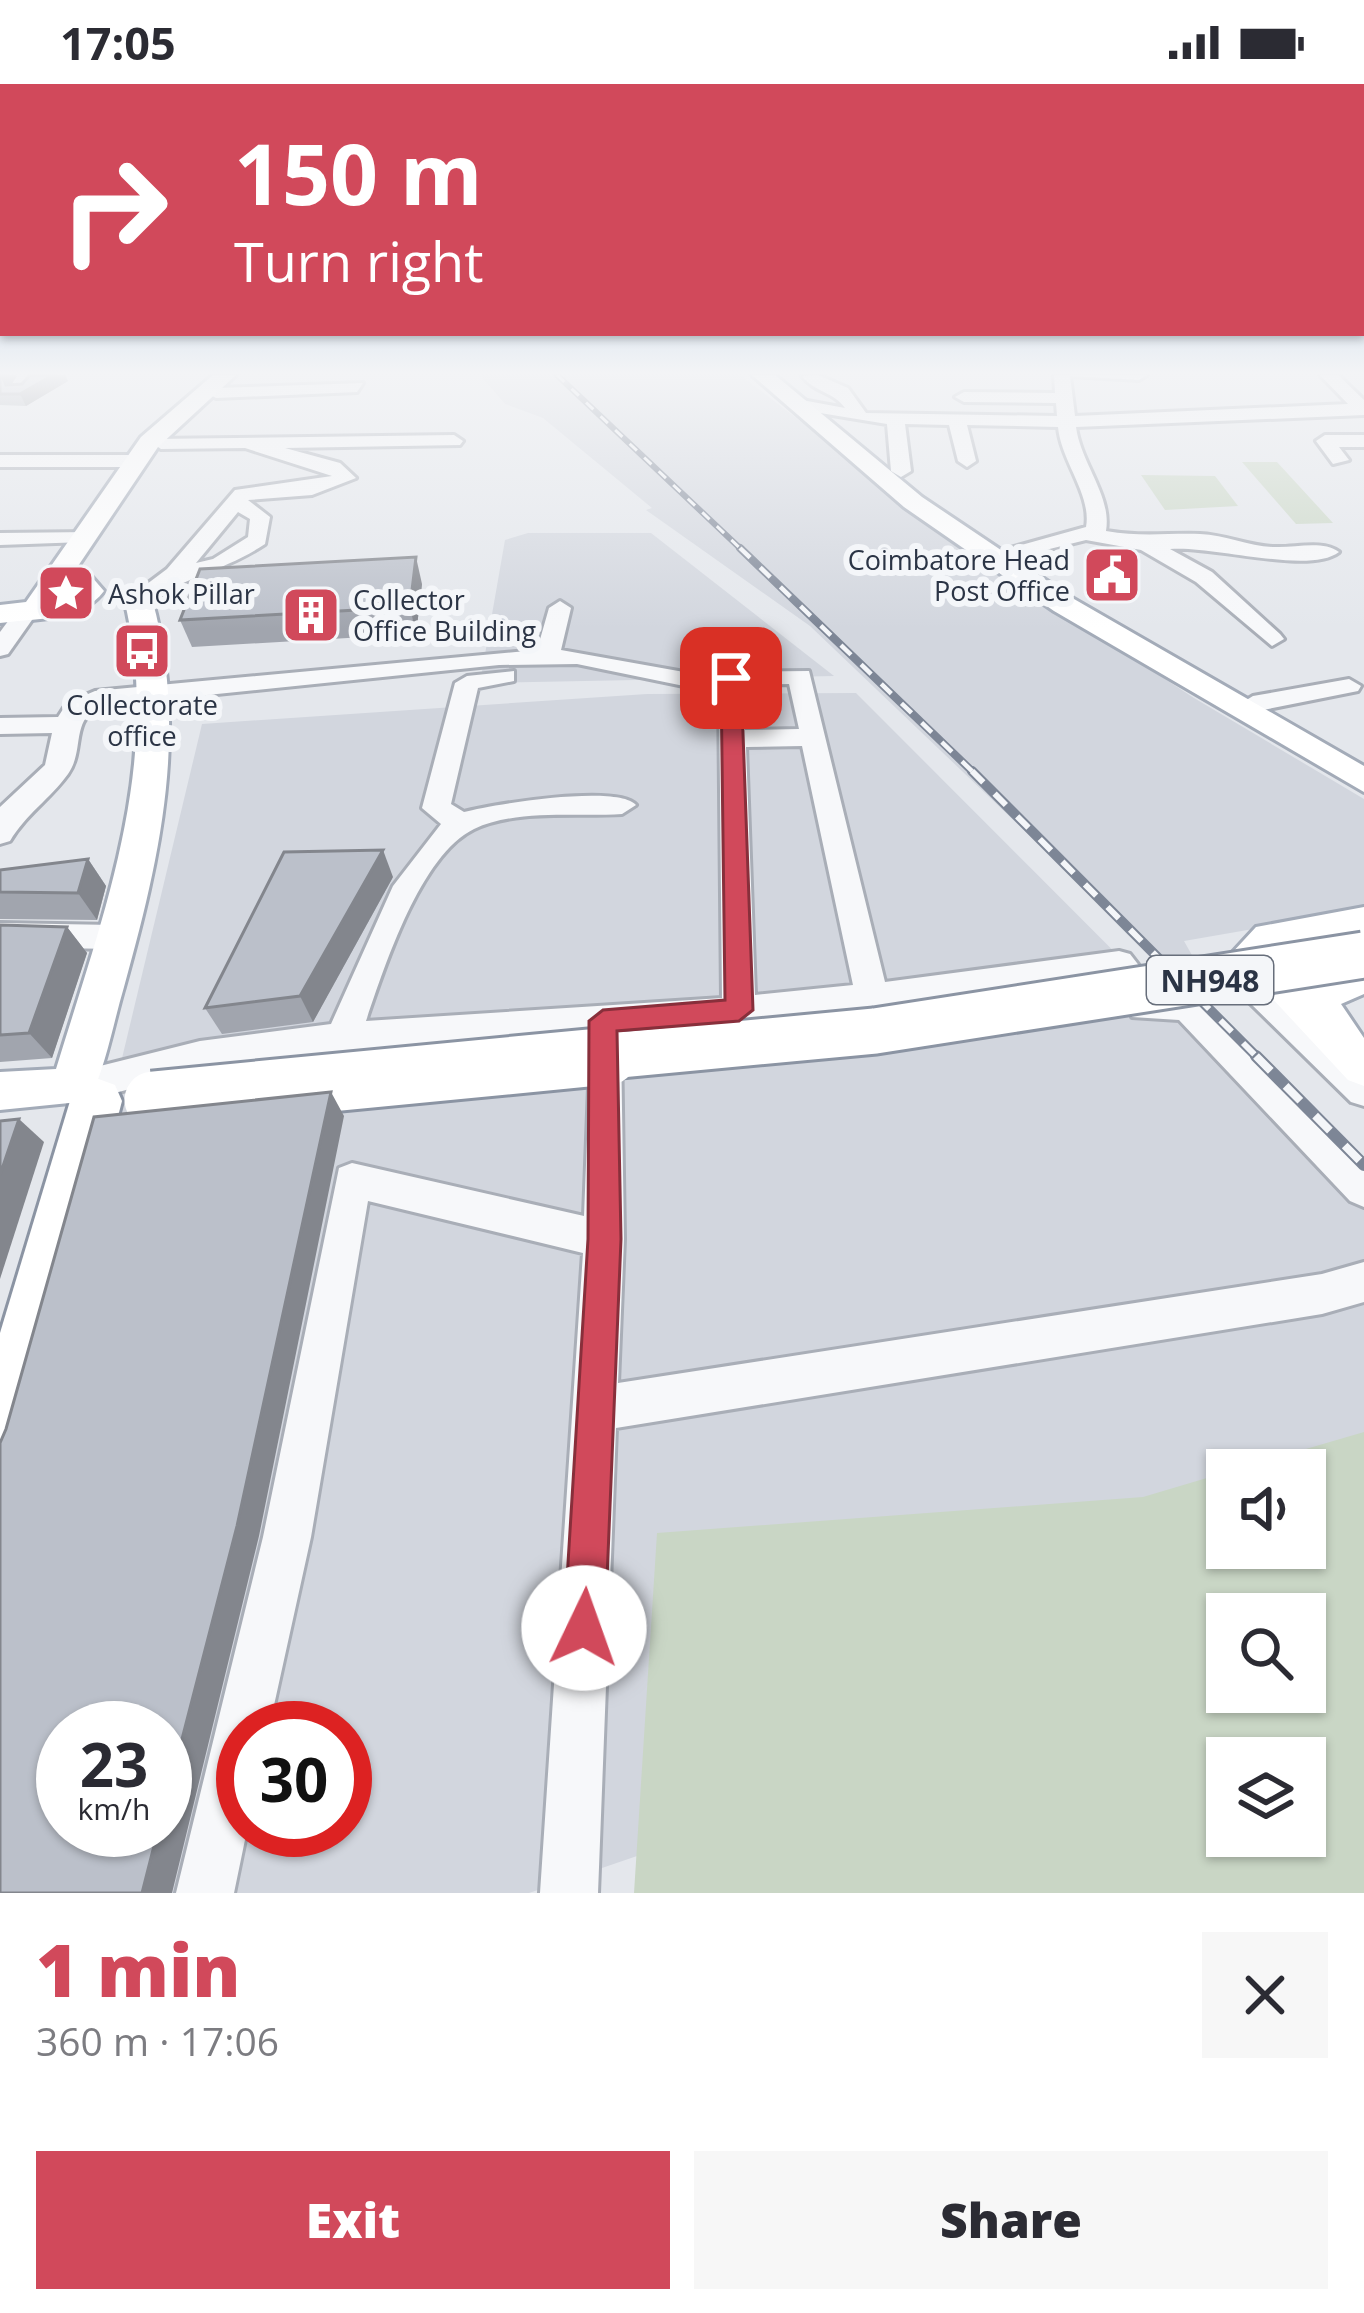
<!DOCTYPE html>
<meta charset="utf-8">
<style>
:root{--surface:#fff;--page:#f7f7f7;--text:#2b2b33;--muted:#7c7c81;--accent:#d1495b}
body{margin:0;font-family:"Open Sans",sans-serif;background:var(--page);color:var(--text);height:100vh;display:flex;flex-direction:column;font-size:45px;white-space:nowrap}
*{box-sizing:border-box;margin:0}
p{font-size:39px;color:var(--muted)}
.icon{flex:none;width:66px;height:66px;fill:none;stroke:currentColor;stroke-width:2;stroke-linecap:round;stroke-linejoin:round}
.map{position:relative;height:1809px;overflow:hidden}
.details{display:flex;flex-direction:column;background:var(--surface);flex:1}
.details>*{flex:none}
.banner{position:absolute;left:0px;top:0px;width:1365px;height:252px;box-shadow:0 3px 9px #0004;background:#d1495b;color:#fff;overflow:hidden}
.tools{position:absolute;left:1206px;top:1365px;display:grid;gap:24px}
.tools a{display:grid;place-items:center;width:120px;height:120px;border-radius:0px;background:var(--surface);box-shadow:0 3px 9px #0004;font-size:60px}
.speed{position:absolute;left:36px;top:1617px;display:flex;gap:24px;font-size:60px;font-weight:700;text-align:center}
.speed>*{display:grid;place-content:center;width:156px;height:156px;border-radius:50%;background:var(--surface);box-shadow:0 3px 9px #0004;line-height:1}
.speed small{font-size:30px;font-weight:400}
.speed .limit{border:18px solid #d22;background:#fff;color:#111}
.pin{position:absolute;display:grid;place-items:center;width:102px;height:102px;color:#fff;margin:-51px;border-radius:24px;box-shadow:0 6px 18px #0006}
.me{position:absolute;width:132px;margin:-66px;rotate:3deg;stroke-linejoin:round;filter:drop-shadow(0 0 9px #0008)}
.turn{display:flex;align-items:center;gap:42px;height:252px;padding:0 36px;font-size:54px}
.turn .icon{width:156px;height:156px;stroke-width:2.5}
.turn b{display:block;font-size:84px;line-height:102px}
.round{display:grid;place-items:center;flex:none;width:126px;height:126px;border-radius:0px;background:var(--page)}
.head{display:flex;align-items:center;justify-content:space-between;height:204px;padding:0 36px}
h1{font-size:72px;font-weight:800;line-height:90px;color:var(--accent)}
.action{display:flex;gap:24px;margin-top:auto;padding:24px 36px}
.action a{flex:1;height:138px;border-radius:0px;background:var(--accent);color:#fff;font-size:48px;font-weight:800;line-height:138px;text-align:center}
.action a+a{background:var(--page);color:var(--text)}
.status{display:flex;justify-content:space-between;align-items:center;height:84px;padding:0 60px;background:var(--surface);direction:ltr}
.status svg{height:33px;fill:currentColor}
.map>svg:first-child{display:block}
.built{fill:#d2d6de;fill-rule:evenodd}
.green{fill:#c9d6c5;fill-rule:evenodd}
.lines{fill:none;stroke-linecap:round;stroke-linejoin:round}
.minor-casing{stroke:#a9aeb7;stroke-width:6}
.major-casing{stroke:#a3abb8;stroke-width:6}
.highway-casing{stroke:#8b94a3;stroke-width:6}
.minor{fill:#f7f8fa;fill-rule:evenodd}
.major{fill:#fff;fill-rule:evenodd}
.highway{fill:#fff;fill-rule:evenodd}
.rail-far3-casing{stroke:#7d8696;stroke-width:6}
.rail-far2-casing{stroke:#7d8696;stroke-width:8}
.rail-far1-casing{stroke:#7d8696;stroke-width:10}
.rail-casing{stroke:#7d8696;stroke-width:12}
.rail-far3{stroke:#f4f6f9;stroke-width:3;stroke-dasharray:10;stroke-linecap:butt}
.rail-far2{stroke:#f4f6f9;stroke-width:4.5;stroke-dasharray:14;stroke-linecap:butt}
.rail-far1{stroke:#f4f6f9;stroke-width:6;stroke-dasharray:16;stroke-linecap:butt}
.rail{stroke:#f4f6f9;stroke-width:8;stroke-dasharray:21;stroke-linecap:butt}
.highway-bridge-far1-casing{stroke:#8b94a3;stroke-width:51;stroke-linecap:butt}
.highway-bridge-casing{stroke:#8b94a3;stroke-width:63;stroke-linecap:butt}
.highway-bridge-far1{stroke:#fff;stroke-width:45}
.highway-bridge{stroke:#fff;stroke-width:57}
.wall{fill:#a1a5ae}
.shaded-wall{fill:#83868d}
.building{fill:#bbc0ca;stroke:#83868d;stroke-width:3}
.route{fill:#d1495b;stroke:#882f3b;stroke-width:3}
.labels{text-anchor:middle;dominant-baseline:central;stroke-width:12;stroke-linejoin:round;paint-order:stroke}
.far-poi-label{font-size:27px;fill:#2b3445;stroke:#f4f6f9;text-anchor:start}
.shield{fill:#f4f6f9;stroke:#676e7b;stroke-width:3}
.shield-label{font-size:30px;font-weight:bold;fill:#2b3445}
</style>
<div class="status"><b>17:05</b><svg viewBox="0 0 49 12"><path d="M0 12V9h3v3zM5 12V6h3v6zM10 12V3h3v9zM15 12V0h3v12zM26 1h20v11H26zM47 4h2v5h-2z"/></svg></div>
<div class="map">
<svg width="1364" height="1809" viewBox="0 0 1364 1809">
<rect width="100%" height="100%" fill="#e4e7ec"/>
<!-- built -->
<g class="built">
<polygon points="480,291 740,291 973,469 1194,614 1364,715 1364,826 1184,857 1193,873 1158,874 810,542 646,426 652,424 543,334 505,320"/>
<polygon points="528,449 651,449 834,592 480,599 505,456"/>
<path d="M856 609 1364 1118V1523L1227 1530V1570L529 1809H0V1484L202 640 647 610ZM1227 1386H1305V1464H1227ZM63 1644H165V1746H63ZM243 1644H345V1746H243Z"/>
</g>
<!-- green -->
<g class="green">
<polygon points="1242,378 1277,378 1333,439 1296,440"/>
<polygon points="1141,391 1215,392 1238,422 1165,426"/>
<path d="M1364 1348V1809H634L657 1449 1143 1413 1227 1388V1464H1305V1386H1234ZM1305 1530V1608H1227V1530ZM1305 1674V1752H1227V1674Z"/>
</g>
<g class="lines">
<defs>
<g id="minor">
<path d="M818 291 848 304 866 329 1057 332 1056 319 964 318 955 313 964 308 1055 309 1054 291H1147L1139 296 1070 292 1075 332 1348 320 1320 291H1338L1364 316V331L1076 343C1081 380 1112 412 1106 447 1140 453 1167 449 1200 450 1226 451 1251 463 1275 463 1295 464 1323 456 1339 468 1309 491 1213 461 1170 465L1212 488 1280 550 1284 555 1272 562 1196 498 1141 466 1086 456 989 480V470L1086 443C1092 411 1061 377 1058 343L967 341 976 377 967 383 958 377 949 341 905 340 911 387 901 393 891 387 887 340 796 325V317L802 316 845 324C833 307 815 309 802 292Z"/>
<polygon points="363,299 357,308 216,314 207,309 216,304"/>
<path d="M454 351 463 357 460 361 285 364 340 379 356 394 312 411 248 416 270 433 265 460C226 486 184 493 146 520L127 515 167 485 235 406 332 392 245 364 161 365 152 359 154 355ZM238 428 250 435 248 453 213 475 196 479Z"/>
<polygon points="1325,351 1364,351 1364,363 1339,363 1349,376 1333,380 1316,357"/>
<polygon points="0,371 135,371 144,377 135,383 0,383"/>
<polygon points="91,448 91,456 84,458 0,461 0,449"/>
<path d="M560 517 571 524 561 566 684 588 809 587 885 898 1119 867 1130 870 1161 910 1199 913 1364 1079V1123L1350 1117 1179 936 1132 933 1130 919 1111 893 857 927 616 950 621 960 624 1155 618 1299 1322 1190 1364 1178V1218L1322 1230 616 1344 598 1809H540L583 1169 368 1117 311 1453 269 1644H243V1746H247L234 1809H176L263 1453 339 1084 352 1079 584 1132 591 952C461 959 332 963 204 985 170 991 88 1023 60 1014L55 1003 60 992 200 957 331 940 393 802 441 740 422 724 455 599 467 592 514 587V597L478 604 451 720 464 728C494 720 618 700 636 721L622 730C577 733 515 725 474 745 420 771 384 884 366 937L722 914 719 602H684L577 580 499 581 100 622C70 637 85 666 68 690 50 715 26 730 10 757L0 760V723L45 681 52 649 0 650V634L58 633 67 619 95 607 537 566 549 524ZM789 600 799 645 745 646 744 601ZM802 662 853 901 755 911 746 663Z"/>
<polygon points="20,521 39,526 8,570 0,572 0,548"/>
<polygon points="1349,595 1361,602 1358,607 1253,628 1240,620 1253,612"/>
<polygon points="0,839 114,841 130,853 114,865 0,863"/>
<polygon points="1222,881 1268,895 1364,984 1364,1022 1351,1018 1245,914 1210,903 1206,894 1210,885"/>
</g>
<g id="major">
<path d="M213 291H236L158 363 72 491 91 492 104 507C81 538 36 534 0 539V521L26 518 141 353Z"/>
<polygon points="752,291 775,291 922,413 1074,515 1364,682 1364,708 1054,527 904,423"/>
<path d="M138 506 152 515C189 646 160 774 124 903 113 940 106 982 89 1017L0 1026V988L56 985C103 831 164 676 124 515Z"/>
<polygon points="1364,823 1364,853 1277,871 1307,900 1321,888 1364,878 1364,910 1341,920 1364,954 1364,1002 1348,996 1231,870 1256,843"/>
</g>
<polygon id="highway" points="96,994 115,1001 122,1017 33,1358 23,1381 0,1391 0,1249 70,1017 77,1001"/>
</defs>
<!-- minor casing -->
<use href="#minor" class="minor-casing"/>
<!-- major casing -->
<use href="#major" class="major-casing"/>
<!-- highway casing -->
<use href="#highway" class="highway-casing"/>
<!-- minor -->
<use href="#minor" class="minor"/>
<!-- major -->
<use href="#major" class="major"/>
<!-- highway -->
<use href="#highway" class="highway"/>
<defs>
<polyline id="rail-far3" points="557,291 743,467"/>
<polyline id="rail-far2" points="740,464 975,690"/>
<polyline id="rail-far1" points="972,687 1259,975"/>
<polyline id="rail" points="1256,972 1364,1081"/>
</defs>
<!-- rail-far3 casing -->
<use href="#rail-far3" class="rail-far3-casing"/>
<!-- rail-far2 casing -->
<use href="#rail-far2" class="rail-far2-casing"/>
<!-- rail-far1 casing -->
<use href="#rail-far1" class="rail-far1-casing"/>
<!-- rail casing -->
<use href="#rail" class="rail-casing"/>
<!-- rail-far3 -->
<use href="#rail-far3" class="rail-far3"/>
<!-- rail-far2 -->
<use href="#rail-far2" class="rail-far2"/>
<!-- rail-far1 -->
<use href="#rail-far1" class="rail-far1"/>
<!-- rail -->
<use href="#rail" class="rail"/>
<defs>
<polyline id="highway-bridge-far1" points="577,975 875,947 1364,871"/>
<polyline id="highway-bridge" points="153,1016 609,972"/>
</defs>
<!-- highway-bridge-far1 casing -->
<use href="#highway-bridge-far1" class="highway-bridge-far1-casing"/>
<!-- highway-bridge casing -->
<use href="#highway-bridge" class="highway-bridge-casing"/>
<!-- highway-bridge-far1 -->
<use href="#highway-bridge-far1" class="highway-bridge-far1"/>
<!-- highway-bridge -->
<use href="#highway-bridge" class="highway-bridge"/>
</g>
<!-- wall -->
<g class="wall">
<polygon points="0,291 16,291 11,301 22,300 30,291 65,291 68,297 26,322 0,321"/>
<polygon points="422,500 416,550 192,563 180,536"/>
<polygon points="88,775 106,802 97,836 0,835 0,786"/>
<polygon points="393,793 313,938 222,950 205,924"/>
<polygon points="0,841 67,843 87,869 52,974 0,978"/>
</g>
<!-- shaded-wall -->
<g class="shaded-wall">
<polygon points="5,291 17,292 8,306 3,294"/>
<polygon points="53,291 65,291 68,297 26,322 20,310"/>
<polygon points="416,473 422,500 416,550 410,523"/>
<polygon points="383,766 393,793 313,938 300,912"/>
<polygon points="88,775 106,802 97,836 78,809"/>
<polygon points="67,843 87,869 52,974 29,949"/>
<polygon points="331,1008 344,1032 259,1452 172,1809 142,1809 158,1746 165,1746 165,1721"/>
<polygon points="19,1035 44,1058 0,1195 0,1091"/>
</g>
<!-- building -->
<g class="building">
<polygon points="0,291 5,291 3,294 6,301 22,300 30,291 53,291 20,310 0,310"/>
<polygon points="416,473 410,523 180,536 200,485"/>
<polygon points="383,766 300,912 205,924 284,768"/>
<polygon points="88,775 78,809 0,808 0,786"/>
<polygon points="0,841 67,843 29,949 0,951"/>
<polygon points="331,1008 237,1442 165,1721 165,1644 63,1644 63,1746 158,1746 142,1809 0,1809 0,1359 6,1345 94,1033"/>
<polygon points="19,1035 0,1091 0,1037"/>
</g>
<!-- sky -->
<linearGradient id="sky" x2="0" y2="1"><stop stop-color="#8bb4dd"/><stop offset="0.53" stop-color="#f3f4f6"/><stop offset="1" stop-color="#f3f4f6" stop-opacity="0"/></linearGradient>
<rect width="1364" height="545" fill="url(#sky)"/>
<!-- route -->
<polygon class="route" points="731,588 741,594 753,926 739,937 617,947 621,1155 605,1544 599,1559 584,1565 570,1559 564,1544 588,1155 589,937 603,926 725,916 721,594"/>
<!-- icons -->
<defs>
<symbol id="civic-square" viewBox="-11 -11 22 22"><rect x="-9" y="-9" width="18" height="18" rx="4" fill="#d1495b" stroke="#f4f6f9"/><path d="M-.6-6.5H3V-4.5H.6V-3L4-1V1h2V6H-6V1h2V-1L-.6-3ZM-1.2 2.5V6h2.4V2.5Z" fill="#fff"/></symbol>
<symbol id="sight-square" viewBox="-11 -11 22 22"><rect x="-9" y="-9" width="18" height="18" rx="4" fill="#d1495b" stroke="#f4f6f9"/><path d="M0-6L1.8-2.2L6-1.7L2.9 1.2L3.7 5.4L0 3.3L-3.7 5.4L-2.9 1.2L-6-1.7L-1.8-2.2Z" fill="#fff"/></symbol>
<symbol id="building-square" viewBox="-11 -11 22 22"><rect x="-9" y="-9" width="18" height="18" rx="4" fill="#d1495b" stroke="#f4f6f9"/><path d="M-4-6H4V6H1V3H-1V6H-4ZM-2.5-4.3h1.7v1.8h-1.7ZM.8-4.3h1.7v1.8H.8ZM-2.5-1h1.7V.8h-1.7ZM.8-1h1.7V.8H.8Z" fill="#fff"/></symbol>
<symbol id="bus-square" viewBox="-11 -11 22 22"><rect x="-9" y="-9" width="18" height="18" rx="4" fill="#d1495b" stroke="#f4f6f9"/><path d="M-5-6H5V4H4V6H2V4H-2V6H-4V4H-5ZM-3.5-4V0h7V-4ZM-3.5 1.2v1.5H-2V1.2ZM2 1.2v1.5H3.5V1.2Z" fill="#fff"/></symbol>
</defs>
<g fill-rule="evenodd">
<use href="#civic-square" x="1079" y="458" width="66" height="66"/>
<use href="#sight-square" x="33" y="476" width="66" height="66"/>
<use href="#building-square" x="278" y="498" width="66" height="66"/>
<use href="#bus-square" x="109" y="534" width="66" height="66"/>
</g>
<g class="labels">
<!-- far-poi labels -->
<g class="far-poi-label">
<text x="1070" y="475" text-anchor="end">Coimbatore Head<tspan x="1070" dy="31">Post Office</tspan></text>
<text x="108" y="509">Ashok Pillar</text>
<text x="353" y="515">Collector<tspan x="353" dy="31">Office Building</tspan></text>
<text x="142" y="620" text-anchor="middle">Collectorate<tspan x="142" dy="31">office</tspan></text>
</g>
<!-- shield labels -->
<rect class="shield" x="1147" y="872" width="126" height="48" rx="9"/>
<g class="shield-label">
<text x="1210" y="896">NH948</text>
</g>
</g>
</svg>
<div class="tools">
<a><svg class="icon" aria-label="sound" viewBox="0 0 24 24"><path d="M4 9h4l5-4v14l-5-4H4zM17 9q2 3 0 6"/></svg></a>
<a><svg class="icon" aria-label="search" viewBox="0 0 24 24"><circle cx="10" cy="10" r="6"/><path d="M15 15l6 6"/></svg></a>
<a><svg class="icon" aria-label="layers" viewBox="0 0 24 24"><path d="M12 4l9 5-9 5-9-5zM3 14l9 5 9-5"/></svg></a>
</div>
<div class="speed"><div>23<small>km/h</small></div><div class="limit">30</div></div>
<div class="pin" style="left:731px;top:594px;background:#d93025"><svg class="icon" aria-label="arrive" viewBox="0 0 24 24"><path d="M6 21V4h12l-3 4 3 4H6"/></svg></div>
<svg class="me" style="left:584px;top:1544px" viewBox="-20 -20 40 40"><circle r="19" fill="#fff"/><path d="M0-13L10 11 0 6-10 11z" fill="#d1495b"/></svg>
<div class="banner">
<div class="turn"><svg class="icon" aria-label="right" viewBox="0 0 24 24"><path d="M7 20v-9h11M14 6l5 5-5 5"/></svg><div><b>150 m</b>Turn right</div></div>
</div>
</div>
<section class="details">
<div class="head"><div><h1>1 min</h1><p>360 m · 17:06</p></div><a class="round"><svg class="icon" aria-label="close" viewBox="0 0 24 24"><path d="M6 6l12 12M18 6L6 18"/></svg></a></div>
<div class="action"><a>Exit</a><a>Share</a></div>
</section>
